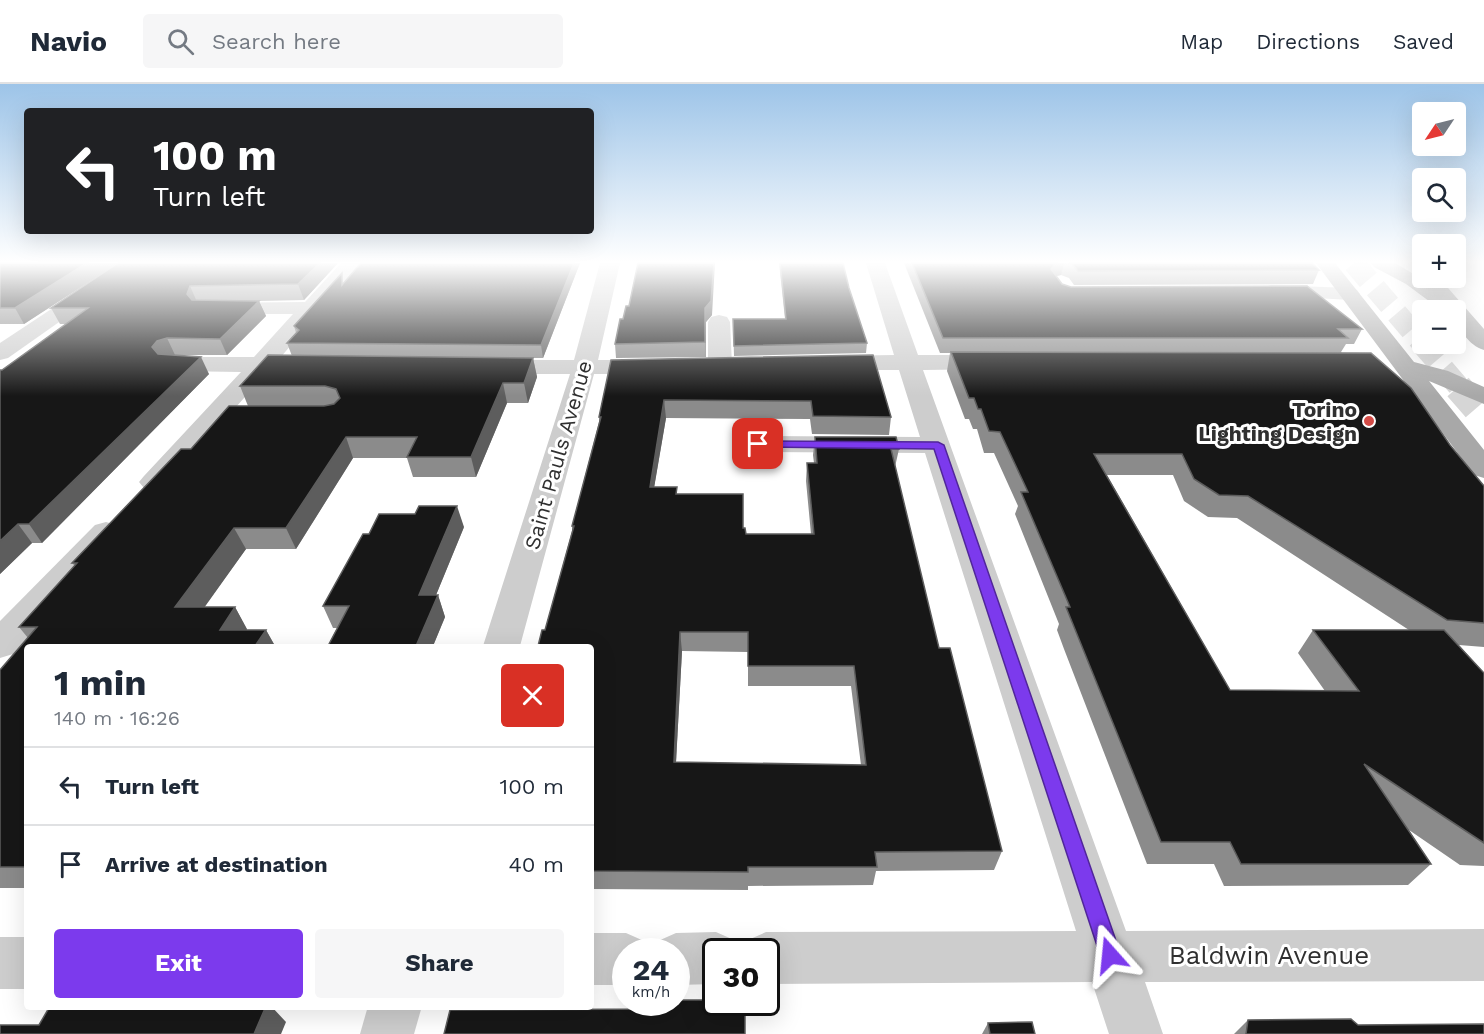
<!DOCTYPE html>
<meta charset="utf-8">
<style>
:root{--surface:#fff;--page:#f6f6f7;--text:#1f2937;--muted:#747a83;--line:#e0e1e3;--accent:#7c3aed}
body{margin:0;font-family:"Work Sans",sans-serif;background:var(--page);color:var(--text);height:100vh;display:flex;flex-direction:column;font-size:22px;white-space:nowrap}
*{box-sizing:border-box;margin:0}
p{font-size:20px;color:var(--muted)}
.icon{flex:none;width:33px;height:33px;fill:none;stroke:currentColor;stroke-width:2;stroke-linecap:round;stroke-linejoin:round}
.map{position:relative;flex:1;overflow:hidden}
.details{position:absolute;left:24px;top:560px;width:570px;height:366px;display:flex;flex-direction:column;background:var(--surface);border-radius:6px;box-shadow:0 6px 24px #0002}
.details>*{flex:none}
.top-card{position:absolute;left:24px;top:24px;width:570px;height:126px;border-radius:6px;box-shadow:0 6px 24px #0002;background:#202124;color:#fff;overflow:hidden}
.needle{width:39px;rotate:235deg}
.fabs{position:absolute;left:1412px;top:18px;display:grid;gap:12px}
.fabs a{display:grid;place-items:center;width:54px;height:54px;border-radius:6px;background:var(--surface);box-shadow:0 6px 24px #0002;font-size:30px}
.speed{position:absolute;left:612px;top:854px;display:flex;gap:12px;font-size:30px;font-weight:700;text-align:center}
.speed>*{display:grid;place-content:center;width:78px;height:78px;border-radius:50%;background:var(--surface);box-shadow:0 6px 24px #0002;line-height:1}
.speed small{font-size:15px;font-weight:400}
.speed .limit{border:3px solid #111;border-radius:9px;background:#fff;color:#111}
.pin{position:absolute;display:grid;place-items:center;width:51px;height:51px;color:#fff;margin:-26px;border-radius:12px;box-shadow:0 3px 9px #0006}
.me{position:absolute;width:66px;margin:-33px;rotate:342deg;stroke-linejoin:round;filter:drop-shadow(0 0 4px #0008)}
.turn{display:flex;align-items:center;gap:21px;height:126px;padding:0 30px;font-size:27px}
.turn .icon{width:78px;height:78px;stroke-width:2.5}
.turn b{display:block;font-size:42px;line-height:51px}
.round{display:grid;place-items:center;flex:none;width:63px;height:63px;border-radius:6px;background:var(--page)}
.overview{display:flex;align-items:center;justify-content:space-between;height:102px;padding:0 30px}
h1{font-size:36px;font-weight:700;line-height:45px}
.primary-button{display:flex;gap:12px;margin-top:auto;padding:12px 30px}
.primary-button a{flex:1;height:69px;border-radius:6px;background:var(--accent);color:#fff;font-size:24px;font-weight:700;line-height:69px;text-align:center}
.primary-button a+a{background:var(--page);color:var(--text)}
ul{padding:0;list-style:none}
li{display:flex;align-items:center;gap:18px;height:78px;padding:0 30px;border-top:2px solid var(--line)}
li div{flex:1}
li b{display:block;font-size:22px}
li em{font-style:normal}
header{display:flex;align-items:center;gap:36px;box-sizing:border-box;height:84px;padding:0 30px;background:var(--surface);border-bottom:2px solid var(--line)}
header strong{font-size:28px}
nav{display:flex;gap:33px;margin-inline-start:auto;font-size:21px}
.search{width:420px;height:54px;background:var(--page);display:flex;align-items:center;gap:15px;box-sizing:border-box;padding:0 21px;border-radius:6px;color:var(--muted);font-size:22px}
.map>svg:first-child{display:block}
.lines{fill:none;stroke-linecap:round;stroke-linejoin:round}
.highway-tunnel-far1{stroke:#d6d6d6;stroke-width:22;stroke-dasharray:22 11;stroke-linecap:butt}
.highway-tunnel{stroke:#d6d6d6;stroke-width:28;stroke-dasharray:28 14;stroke-linecap:butt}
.minor{fill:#cdcdcd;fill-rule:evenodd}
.major{fill:#a8a8a8;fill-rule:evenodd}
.wall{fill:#8b8b8b;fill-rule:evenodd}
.shaded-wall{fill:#5d5d5d}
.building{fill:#171717;stroke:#5d5d5d;stroke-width:1.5;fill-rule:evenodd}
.route{fill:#7c3aed;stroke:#51269a;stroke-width:1.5}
.poi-dot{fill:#d34b46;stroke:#fff;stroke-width:2}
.labels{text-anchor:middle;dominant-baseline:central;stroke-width:6;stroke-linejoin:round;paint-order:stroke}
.poi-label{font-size:21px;font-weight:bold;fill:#303030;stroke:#fff;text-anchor:end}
.street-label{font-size:21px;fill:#303030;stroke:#fff}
.near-street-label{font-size:26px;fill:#303030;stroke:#fff}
</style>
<header>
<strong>Navio</strong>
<div class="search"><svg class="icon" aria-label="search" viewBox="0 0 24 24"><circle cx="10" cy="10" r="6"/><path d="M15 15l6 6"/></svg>Search here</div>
<nav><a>Map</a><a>Directions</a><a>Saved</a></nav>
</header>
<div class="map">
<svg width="1484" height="950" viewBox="0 0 1484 950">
<rect width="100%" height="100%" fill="#fff"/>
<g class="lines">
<!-- highway-tunnel-far1 -->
<g class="highway-tunnel-far1">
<polyline points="1354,179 1422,259"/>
<polyline points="1422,260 1460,304"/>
</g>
<!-- highway-tunnel -->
<polyline class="highway-tunnel" points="1458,303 1484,333"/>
<!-- minor -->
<g class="minor">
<polygon points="121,179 143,179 8,274 0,276 0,259"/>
<polygon points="341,179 361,179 280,274 313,276 317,281 313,286 267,288 164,404 154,407 144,404 139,398 144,392 241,288 175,287 167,285 163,280 167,275 175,273 254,273 293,230 219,230 211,229 208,224 211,219 305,218"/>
<polygon points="600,179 620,179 598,276 653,276 662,278 665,283 662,288 653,290 594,290 520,562 483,562 570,290 492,290 483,288 480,283 483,278 492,276 574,276"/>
<polygon points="866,179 885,179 918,271 995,271 1003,273 1007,278 1003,283 995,285 923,286 1126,847 1484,845 1484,897 1145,898 1163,950 1109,950 1092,898 766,900 766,867 743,867 748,856 766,848 1076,847 925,369 758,368 748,366 744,360 748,354 758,352 920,353 899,286 830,286 822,284 818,279 822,274 830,272 894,271"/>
<polygon points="1271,201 1350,204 1357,206 1360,210 1357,214 1350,216 1264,211 1261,207 1264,203"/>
<polygon points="719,231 727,233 730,238 732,281 728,286 720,288 712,286 708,281 708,238 711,233"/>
<polygon points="106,438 117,441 122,448 117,455 13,570 0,574 0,537 95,441"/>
<polygon points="716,848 734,856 739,867 716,867 716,900 676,901 676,867 654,867 658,857 676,849"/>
<polygon points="591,849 626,849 644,857 648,867 626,867 626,901 591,901"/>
<rect x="0" y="853" width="27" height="52"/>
<polygon points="368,922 422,922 414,950 360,950"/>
</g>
<!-- major -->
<g class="major">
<polygon points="1316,179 1335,179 1414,278 1448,287 1484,303 1484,320 1429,297 1484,366 1484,394 1474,391"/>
<path d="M1371 179H1395L1436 203 1448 204 1484 245V266C1469 262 1455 242 1455 226H1441L1406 200 1374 183Z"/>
</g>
</g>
<!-- wall -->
<g class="wall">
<polygon points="0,179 118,179 24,240 0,240"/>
<polygon points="118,179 338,179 304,216 259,217 266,232 227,271 173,271 209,290 42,459 32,459 0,490 2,286 66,240 60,240 51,224"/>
<polygon points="580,179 543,274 533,274 537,293 528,319 507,319 476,393 413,393 407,374 353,374 296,465 246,465 204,523 235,523 247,546 266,546 275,562 27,562 27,804 0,804 0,586 28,554 19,543 75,482 72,479 191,365 327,322 248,322 240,302 292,272 287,259 296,249 294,242 344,198"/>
<polygon points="779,179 843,179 849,204 867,259 866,269 734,272 733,235 785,235"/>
<path d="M904 179H1312L1319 186 1313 200 1074 201 1069 194 1061 191 1056 192 1062 200 1071 203 1362 245 1354 260H1346L1341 268 1450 361 1484 402V563L1459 561 1484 589V782L1460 781 1409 746 1431 780 1408 801 1224 802 1214 780H1147L1064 565 1057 546 1059 540 1015 430 1018 422 994 369H984L977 345H973L969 335H965L947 287 950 269H940ZM1107 391H1173L1184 417 1208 433 1237 434 1409 546H1313L1298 569 1325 607 1230 606Z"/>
<polygon points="712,231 706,238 706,273 616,274 615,260 623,235"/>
<path d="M611 276 891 333 889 351 812 350 810 335 666 334 654 403H677V410L743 444 746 450H811L806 397 807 379H814L813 371 815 353 899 365 895 383 939 564 1002 767 994 786 876 787 873 801 748 802V806L591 805V562L545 546 572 447V442L599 338V333ZM682 567 748 568V602H851L861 681 676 678Z"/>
<polygon points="464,443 436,511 438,511 445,533 433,562 328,562 337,544 333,544 323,522"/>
<polygon points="1248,936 1358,941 1484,950 1234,950"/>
<polygon points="988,939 1035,950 982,950"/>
</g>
<!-- shaded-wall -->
<g class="shaded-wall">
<polygon points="87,179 118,179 24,240 15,224"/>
<polygon points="320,179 338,179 304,216 298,200"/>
<polygon points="574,179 580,179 543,274 541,261"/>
<polygon points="714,179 715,179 712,231 706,238 706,273 705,224"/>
<polygon points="1056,179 1064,179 1061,191 1052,193 1051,185"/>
<polygon points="190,202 197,218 194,225 187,210"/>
<polygon points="259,217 266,232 227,271 220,255"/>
<polygon points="167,254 175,271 165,274 161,280 152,263 157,257"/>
<polygon points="201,273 209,290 42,459 29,440"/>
<polygon points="533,274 537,293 528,319 524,299"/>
<polygon points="503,299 507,319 476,393 471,373"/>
<polygon points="664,316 666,334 651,422 650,403"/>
<polygon points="346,353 353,374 296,465 286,444"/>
<polygon points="457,422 464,443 427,533 419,511"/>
<polygon points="18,440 32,459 0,490 0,457"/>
<polygon points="234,444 246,465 189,545 175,523"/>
<polygon points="438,511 445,533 433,562 416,562"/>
<polygon points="235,523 247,545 236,562 220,546"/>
<polygon points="266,546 275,562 255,562"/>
<polygon points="680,548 682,567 675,697 674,678"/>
<polygon points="266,922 271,922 286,938 281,950 254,950"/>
</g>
<!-- building -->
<g class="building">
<polygon points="0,179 87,179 15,224 0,224"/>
<polygon points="118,179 320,179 298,200 190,202 187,210 192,216 259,217 220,255 167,254 157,257 152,263 158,270 201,273 29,440 18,440 0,457 0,286 2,286 88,224 51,224"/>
<polygon points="361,179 574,179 541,261 287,259 299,246 294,242 342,189 342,201"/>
<polygon points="638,179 714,179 711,217 705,224 705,258 615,260 620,235 623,235 626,222 629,222"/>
<polygon points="780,179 843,179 849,204 867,259 734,262 733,235 786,235"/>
<polygon points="912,179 1058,179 1056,179 1051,185 1062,200 1071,203 1307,202 1362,245 1338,245 1348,254 943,254"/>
<polygon points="1069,179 1312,179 1319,186 1078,187 1072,180"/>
<polygon points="951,268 1371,269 1411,304 1450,361 1484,402 1484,539 1447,536 1248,412 1219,411 1194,395 1182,370 1094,370 1230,606 1359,607 1313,546 1444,546 1484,589 1484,759 1364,680 1431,780 1241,780 1230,758 1161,758 1066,523 1070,523 1021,408 1028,408 1000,348 989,347 981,325 978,325 974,314 969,314"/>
<polygon points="268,271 533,274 524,299 503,299 471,373 407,373 417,353 346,353 286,444 234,444 175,523 235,523 220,546 266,546 255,562 27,562 27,783 0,783 0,586 37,543 19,543 77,479 72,479 181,365 191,365 229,322 324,322 334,320 340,314 336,305 325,302 240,302"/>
<path d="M873 271 891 333 813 332 811 317 664 316 650 403H677L676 410H743V444H745L746 450H814L807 379H817L815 353H896L899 365H891L939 564H950L1002 767 875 768 877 783H748V788L591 787V562H538L542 546H545L574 442H572L601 333H599L611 276ZM680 548H748V582H854L866 681 674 678Z"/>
<polygon points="419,422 457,422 419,511 438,511 416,562 328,562 349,522 323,522 363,450 369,450 379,430 415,430"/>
<polygon points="676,916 716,916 716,918 745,918 745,950 444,950 450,926 657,925 657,918 676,918"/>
<polygon points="50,922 266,922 254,950 0,950 0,941 39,941"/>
<polygon points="1351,935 1358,941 1484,940 1484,950 1246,950 1248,936"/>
<polygon points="1032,938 1035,950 990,950 988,939"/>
</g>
<!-- sky -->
<linearGradient id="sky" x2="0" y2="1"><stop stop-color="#9dc4e8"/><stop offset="0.57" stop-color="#fff"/><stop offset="1" stop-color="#fff" stop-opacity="0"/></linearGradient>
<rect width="1484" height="312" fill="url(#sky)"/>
<!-- route -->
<polygon class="route" points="758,357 938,358 944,361 1121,871 1118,879 1110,882 1103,879 1100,871 934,365 754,363 754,358"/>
<!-- markers -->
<circle class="poi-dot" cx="1369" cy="337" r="6"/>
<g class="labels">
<!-- poi labels -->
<g class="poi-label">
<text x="1357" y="325">Torino<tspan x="1357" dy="24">Lighting Design</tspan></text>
</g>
<!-- street labels -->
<g class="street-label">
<text transform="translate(558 371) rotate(-74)">Saint Pauls Avenue</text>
</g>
<!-- near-street labels -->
<g class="near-street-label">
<text x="1269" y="871">Baldwin Avenue</text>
</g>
</g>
</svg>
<div class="fabs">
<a><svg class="needle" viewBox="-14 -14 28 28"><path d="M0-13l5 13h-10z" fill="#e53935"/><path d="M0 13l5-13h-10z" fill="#747a83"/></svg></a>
<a><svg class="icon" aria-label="search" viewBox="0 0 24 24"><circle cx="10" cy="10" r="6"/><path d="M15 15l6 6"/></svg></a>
<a>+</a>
<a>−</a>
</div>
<div class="speed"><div>24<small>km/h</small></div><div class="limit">30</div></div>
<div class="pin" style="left:758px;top:360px;background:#d93025"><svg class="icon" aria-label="arrive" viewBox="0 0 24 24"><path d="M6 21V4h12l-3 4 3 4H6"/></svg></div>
<svg class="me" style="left:1110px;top:871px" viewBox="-20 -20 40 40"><path d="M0-17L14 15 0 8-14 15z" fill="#7c3aed" stroke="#fff" stroke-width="4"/></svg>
<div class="top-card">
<div class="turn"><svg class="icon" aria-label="left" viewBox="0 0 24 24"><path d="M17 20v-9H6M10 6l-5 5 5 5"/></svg><div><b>100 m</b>Turn left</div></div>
</div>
<section class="details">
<div class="overview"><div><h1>1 min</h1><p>140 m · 16:26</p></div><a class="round" style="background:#d93025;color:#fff"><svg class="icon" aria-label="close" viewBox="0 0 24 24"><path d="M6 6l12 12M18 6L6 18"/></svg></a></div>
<ul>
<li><svg class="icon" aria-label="left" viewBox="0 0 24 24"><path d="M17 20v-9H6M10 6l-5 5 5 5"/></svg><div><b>Turn left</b></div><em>100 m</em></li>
<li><svg class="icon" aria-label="arrive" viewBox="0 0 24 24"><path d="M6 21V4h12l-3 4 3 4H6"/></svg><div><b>Arrive at destination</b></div><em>40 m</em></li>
</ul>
<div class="primary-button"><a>Exit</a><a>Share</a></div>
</section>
</div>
